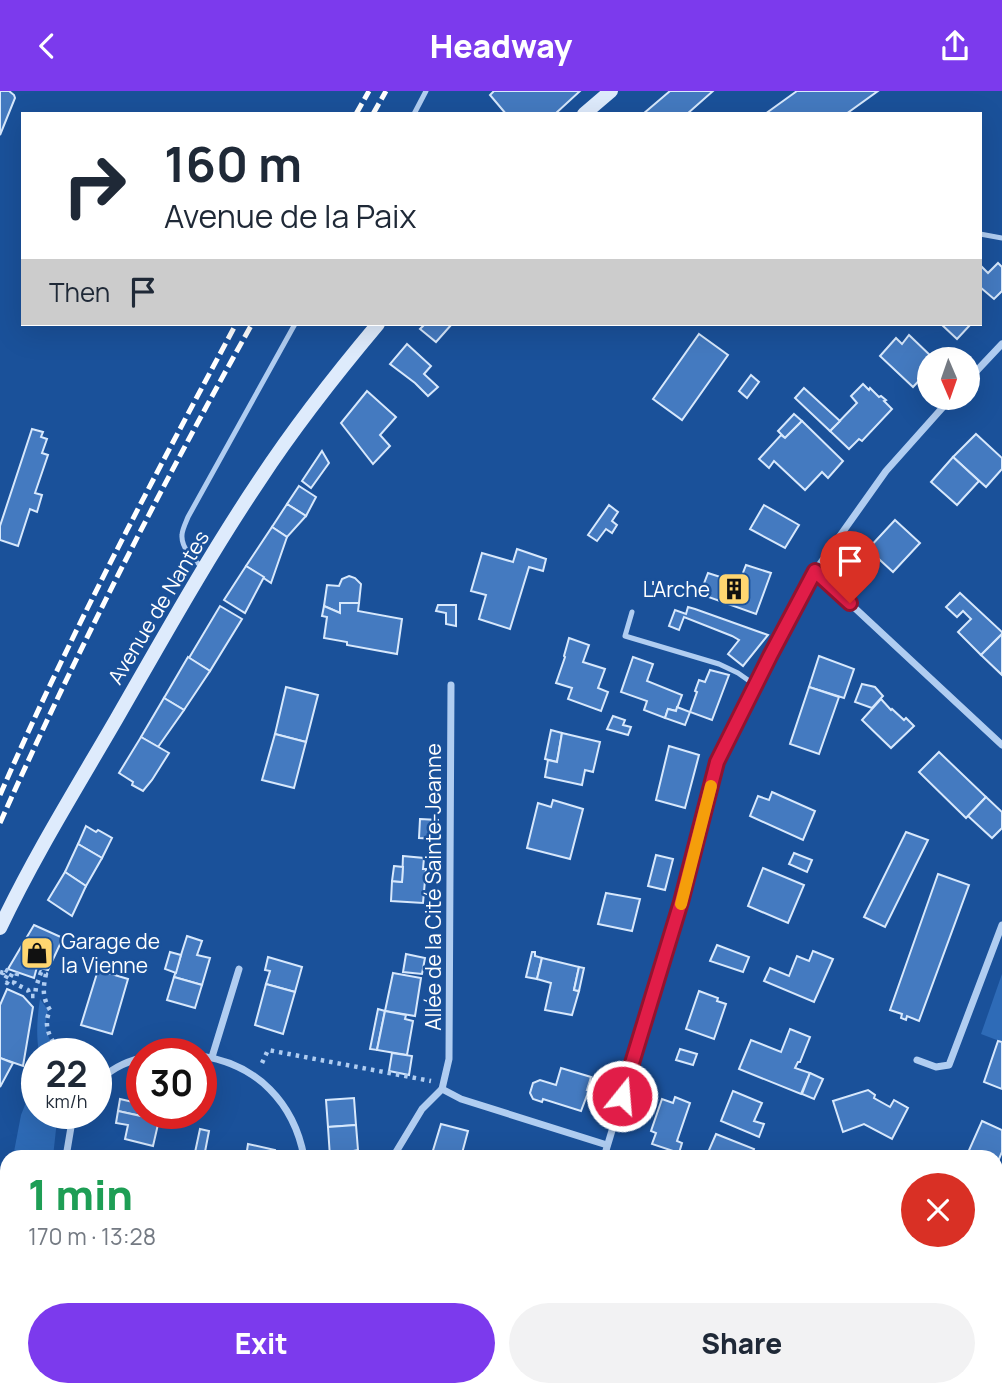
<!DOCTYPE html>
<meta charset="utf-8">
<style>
:root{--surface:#fff;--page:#f2f2f3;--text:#1f2937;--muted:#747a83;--accent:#7c3aed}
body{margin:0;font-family:Manrope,sans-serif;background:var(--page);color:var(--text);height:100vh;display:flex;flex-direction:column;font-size:26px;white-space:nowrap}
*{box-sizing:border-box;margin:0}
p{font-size:23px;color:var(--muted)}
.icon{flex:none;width:38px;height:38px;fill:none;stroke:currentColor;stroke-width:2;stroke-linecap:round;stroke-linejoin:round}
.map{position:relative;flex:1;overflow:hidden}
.drawer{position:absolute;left:0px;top:1059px;width:1003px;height:247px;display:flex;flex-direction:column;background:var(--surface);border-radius:21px 21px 0 0;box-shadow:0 7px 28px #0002}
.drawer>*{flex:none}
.guide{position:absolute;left:21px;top:21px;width:961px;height:214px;border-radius:0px;box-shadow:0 7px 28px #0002;background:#fff;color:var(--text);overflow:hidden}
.needle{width:46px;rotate:178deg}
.controls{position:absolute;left:917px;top:256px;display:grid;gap:14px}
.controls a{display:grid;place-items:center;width:63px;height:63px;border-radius:50%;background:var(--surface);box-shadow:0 7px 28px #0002;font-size:35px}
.speed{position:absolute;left:21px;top:947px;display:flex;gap:14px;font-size:35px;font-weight:700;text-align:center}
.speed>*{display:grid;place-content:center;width:91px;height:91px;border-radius:50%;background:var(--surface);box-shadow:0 7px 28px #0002;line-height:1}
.speed small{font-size:18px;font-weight:400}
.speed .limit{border:10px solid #d22;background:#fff;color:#111}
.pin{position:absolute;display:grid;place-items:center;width:60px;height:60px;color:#fff;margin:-72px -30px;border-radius:50% 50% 50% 0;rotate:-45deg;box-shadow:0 0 7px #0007}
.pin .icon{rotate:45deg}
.me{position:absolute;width:77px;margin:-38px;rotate:17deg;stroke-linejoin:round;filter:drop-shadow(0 0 5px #0008)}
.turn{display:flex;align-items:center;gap:24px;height:147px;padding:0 28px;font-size:32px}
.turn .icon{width:91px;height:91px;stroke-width:2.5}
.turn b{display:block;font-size:49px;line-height:60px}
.then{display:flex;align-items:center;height:66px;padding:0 28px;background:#0003;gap:14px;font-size:26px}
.round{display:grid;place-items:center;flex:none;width:74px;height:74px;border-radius:37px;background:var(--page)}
.head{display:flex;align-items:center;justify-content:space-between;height:119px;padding:0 28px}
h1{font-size:42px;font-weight:800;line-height:52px;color:#1e9e55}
.primary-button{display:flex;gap:14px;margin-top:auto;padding:14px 28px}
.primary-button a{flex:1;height:80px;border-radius:42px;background:var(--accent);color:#fff;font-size:28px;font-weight:800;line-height:80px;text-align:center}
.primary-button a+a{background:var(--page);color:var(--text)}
header{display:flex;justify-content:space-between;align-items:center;height:91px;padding:0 28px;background:var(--accent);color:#fff;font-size:32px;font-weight:800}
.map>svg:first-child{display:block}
.green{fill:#2e6bb7}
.building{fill:#447ac0;stroke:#d7e8fc;stroke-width:2}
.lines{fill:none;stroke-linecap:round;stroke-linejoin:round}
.path{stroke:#b0cdf1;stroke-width:4.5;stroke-dasharray:3.5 5;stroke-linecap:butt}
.service{stroke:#b0cdf1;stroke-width:5}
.minor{stroke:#b0cdf1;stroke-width:7}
.secondary{stroke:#deebfc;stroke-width:14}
.rail{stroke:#fff;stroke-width:5;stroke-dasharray:12 5;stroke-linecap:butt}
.route-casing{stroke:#92132f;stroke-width:18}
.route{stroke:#e11d48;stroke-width:12}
.slow{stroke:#f59e0b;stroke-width:12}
.labels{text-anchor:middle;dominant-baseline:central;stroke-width:5;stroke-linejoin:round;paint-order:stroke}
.poi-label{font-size:21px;fill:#fff;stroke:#1a519a;text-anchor:end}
.street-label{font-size:21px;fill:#fff;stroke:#1a519a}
</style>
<header><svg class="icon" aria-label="back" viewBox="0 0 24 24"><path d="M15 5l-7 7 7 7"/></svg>Headway<svg class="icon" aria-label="share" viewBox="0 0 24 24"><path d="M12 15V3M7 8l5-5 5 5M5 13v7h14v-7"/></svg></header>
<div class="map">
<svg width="1002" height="1305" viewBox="0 0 1002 1305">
<rect width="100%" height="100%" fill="#1a519a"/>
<!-- green -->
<g class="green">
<polygon points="1002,883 1002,951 981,943"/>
<path d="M40 908 48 919C43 938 48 946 57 962H39C36 944 37 927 40 908Z"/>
<polygon points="37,984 37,1022 61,1022 57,1029 53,1066 13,1066 21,1024"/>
</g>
<!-- building -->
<g class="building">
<polygon points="0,0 9,0 14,4 15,7 0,44"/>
<polygon points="494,0 580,0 555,23 506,23 490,4"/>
<polygon points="670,0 713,0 687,23 643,23"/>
<polygon points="797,0 878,0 846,23 765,23"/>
<polygon points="998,172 1002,176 1002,200 994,208 980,196 980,174 988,182"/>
<polygon points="425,233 452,233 436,251 420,238"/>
<polygon points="941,233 971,233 957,248"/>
<polygon points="699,243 728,264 682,329 653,308"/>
<polygon points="909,244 934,268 929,268 929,279 913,296 880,265 896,247 902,253"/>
<polygon points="407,253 431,275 424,283 438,296 428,305 415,292 390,273"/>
<polygon points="751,284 759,291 747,307 739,300"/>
<polygon points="863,293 869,299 870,297 879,306 881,305 886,309 884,310 892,318 862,350 859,348 849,358 830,340 857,312 851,305"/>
<polygon points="804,297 840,330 830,340 795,307"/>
<polygon points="367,300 396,326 380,344 390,355 373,373 341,332"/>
<polygon points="794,323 802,330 785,347 778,340"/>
<polygon points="802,330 843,370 828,387 822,381 805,399 774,370 769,377 759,368 781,344 785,347"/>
<polygon points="32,338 43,341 41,346 47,348 42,362 48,364 35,402 42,404 37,421 30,418 18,455 0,449 0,435"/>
<polygon points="976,343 1002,367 1002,378 986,396 953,366"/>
<polygon points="322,360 329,372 311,397 302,390"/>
<polygon points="953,366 979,390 957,414 931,391"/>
<polygon points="299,395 316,406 306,425 287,413"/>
<polygon points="287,413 306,425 287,446 272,436"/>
<polygon points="609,414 618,421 612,430 617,434 612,442 606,438 597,450 588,444"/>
<polygon points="764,414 799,434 785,457 750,438"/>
<polygon points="895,429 920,452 893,481 868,458"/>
<polygon points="272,436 287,446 271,492 246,475"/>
<polygon points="517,458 546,468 543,480 529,476 510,538 479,528 486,504 471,500 482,462 513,471"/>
<polygon points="746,474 771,482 756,523 700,503 708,482 739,492"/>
<polygon points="246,475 264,486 245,522 224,509"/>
<polygon points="349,485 355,487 361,493 359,512 340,512 340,522 324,515 327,494 339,495 342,488"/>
<polygon points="960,502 1002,541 1002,543 981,564 958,541 971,528 963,520 957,526 946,516"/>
<polygon points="340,512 359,512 358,520 402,528 397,563 347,554 347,551 324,547 327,526 322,525 324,515 340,522"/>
<polygon points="438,514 456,514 456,535 446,533 446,522 436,520"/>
<polygon points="220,515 242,528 210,580 189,567"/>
<polygon points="688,516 695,518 768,544 743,575 728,563 739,549 732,545 684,526 679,539 669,535 675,519 686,523"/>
<polygon points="1002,543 1002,584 981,564"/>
<polygon points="569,547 589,554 583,571 605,578 598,597 608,601 601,620 568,608 572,597 556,592 565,566 564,565"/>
<polygon points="819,565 854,578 844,607 809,596"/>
<polygon points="188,566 210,580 184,619 164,607"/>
<polygon points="633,566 653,573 647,590 682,604 676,620 668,618 665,627 644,619 647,610 621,601"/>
<polygon points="710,579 729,584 712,629 690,621 697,601 695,600 699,589 705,591"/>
<polygon points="862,593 875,596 883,605 872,617 855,611"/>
<polygon points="286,596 318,604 306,651 275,643"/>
<polygon points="809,596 839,606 819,663 790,653"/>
<polygon points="164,607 184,619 158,656 141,646"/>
<polygon points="881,608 891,619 892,618 904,629 906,627 914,635 891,657 862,629"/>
<polygon points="677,616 690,621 685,634 665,627 668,618 676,620"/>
<polygon points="613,625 625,629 623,634 631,636 628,644 607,638"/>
<polygon points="551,639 562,642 557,671 545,668"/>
<polygon points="562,642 600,651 593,681 585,679 582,694 545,686 548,669 557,671"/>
<polygon points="275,643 306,651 294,697 262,689"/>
<polygon points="141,646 169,662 152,689 143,700 132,694 133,691 119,682"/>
<polygon points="669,655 699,664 685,717 656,709"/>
<polygon points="939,661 986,706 966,727 919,681"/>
<polygon points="772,701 815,720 803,749 750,725 758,705 769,709"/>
<polygon points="986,706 1002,721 1002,737 992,747 968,725"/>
<polygon points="553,709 583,718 570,768 527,757 538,712 551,716"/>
<polygon points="420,728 438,729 437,748 419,747"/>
<polygon points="86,735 96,741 98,739 112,747 102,767 78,753"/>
<polygon points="906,741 928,749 885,836 864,826"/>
<polygon points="78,753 102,767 86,795 65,781"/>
<polygon points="794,762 812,769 807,781 789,773"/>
<polygon points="656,764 673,768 665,799 648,795"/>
<polygon points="403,765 424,767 423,778 426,778 423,812 391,810 392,790 402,791"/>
<polygon points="394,775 403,776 402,791 392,790"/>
<polygon points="763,777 804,794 788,832 748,815"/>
<polygon points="65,781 86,795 72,825 48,809"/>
<polygon points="938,783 969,794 919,930 907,925 906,929 901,927 902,923 890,919"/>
<polygon points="606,802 640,808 632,840 598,833"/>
<polygon points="34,834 63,847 48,879 37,876 34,887 8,878"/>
<polygon points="187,845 202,850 197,864 210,867 202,894 174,886"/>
<polygon points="717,854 749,866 743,881 710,870"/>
<polygon points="813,860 833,868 814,911 764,890 770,877 789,885 797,865 809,870"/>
<polygon points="170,861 181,864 176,882 165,878"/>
<polygon points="532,861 535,861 535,865 542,867 537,888 526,886"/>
<polygon points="406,863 425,867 422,883 403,881"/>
<polygon points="268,866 302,876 295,901 266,893 270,880 265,879"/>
<polygon points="542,867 579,876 574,899 579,900 572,924 545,919 551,892 537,888"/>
<polygon points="579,876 584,877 579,900 574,899"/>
<polygon points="98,879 128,888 112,943 81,934"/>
<polygon points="393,882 421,887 415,925 385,920"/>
<polygon points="174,886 202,894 195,917 167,909"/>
<polygon points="266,893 295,901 283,943 255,934"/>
<polygon points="7,898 23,905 33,916 23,975 0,967 0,914"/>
<polygon points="699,900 718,907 717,910 726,913 714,948 686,938"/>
<polygon points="378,918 385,920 377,959 370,958"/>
<polygon points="385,920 406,924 405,928 413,930 407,964 377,959"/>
<polygon points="790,938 810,946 800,971 798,971 795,977 810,982 801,1003 739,978 751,949 781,961"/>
<polygon points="998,950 1002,951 1002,998 984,991"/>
<polygon points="680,958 697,963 693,974 676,969"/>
<polygon points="392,962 412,965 409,984 389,980"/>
<polygon points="0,967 13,972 0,996"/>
<polygon points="561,977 591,986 587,999 589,999 581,1020 543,1008 542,1011 533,1008 530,1002 533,992 540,989 556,994"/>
<polygon points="810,982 823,988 814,1008 802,1003"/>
<polygon points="142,996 142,1022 157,1022 155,1028 118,1020 120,1008 133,1011 136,997 141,998"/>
<polygon points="868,999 875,1004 874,1007 890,1016 894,1009 908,1017 892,1048 864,1033 843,1041 833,1010"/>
<polygon points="733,1000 762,1012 754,1030 764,1033 759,1046 721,1030"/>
<polygon points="675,1006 690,1012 677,1050 682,1052 679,1062 652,1053 656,1042 651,1040 662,1008 673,1012"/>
<polygon points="354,1007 356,1034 328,1036 326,1009"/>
<polygon points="118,1020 159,1029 153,1055 125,1048 128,1034 116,1032"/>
<polygon points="982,1030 1002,1039 1002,1061 996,1075 996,1066 966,1066"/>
<polygon points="441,1033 468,1040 461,1066 431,1066"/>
<polygon points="356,1034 358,1059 353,1060 354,1066 330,1066 328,1036"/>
<polygon points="200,1038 209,1040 204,1066 194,1066"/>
<polygon points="716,1043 754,1058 751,1066 706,1066"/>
<polygon points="248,1053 275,1059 274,1066 246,1066"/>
<polygon points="996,1205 1002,1210 1002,1223 996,1232"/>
<polygon points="123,1298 152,1298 153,1300 134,1305 125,1305"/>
<polygon points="245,1298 270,1298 268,1305 243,1305"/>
<polygon points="777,1298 821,1298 818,1305 775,1305"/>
</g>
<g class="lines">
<!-- path -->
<g class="path">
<path d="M0 881 3 882 4 878 9 881 4 890 7 892 13 881 17 883 14 892 28 899 30 905H35L36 896 41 881 46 883C43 897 42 906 50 919 49 922 47 926 47 930 46 942 55 956 63 962"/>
<polyline points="262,972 268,959 431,990"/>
</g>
<!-- service -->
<g class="service">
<polyline points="414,23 426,0"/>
<polyline points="980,143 1002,147"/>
<path d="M202 476C193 468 181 457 182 444 182 439 186 431 188 426L295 233"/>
<polyline points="632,521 625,545 719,573 738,582 755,594"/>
</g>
<!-- minor -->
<g class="minor">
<polyline points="968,289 1002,253"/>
<polyline points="815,480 1002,654"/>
<polyline points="182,962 186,962"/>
<path d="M201 965C257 973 294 1012 304 1066"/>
<polyline points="212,966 239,878"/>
<polyline points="917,969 936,976 949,974 1002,834"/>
<path d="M96 993C108 980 124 971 142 967"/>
<polyline points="442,998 449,968 451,594"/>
<polyline points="66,1066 72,1030 77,1022"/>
<polyline points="393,1066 422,1018 442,998 461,1008 607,1054"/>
<polyline points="604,1066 681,811 717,672 770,565 815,480 886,380 952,306"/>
<polyline points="93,1298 94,1305"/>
<polyline points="306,1298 306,1305"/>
<polyline points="971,1298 984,1305"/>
<polyline points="534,1305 535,1298"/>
</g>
<!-- secondary -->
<g class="secondary">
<polyline points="584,23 611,0"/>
<path d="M0 837C34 765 77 696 117 627 163 547 208 466 259 390 295 335 336 283 378 233"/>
</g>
<!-- rail -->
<g class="rail">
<polyline points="356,23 369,0"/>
<polyline points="373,23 386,0"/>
<path d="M0 704C70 543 153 388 236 233"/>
<path d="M0 732C76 562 161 395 252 233"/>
</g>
</g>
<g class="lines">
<defs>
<polyline id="route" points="622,1005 681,811 717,671 770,565 815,480 850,512"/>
</defs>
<!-- route casing -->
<use href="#route" class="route-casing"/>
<!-- route -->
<use href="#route" class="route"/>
<!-- slow -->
<polyline class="slow" points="681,813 711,695"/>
</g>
<!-- icons -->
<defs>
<symbol id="building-square" viewBox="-11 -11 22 22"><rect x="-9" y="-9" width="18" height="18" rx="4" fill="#ffd670" stroke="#1a519a"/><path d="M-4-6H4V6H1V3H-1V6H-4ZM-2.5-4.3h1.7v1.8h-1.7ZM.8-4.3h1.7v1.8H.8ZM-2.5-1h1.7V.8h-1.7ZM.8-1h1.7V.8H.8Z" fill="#111"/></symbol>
<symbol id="shop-square" viewBox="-11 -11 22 22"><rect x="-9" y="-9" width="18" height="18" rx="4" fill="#ffd670" stroke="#1a519a"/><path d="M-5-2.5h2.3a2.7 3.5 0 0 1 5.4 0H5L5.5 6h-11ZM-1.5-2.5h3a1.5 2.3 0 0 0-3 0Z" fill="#111"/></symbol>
</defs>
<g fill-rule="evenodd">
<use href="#building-square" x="715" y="479" width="38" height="38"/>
<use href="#shop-square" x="18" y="843" width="38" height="38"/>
</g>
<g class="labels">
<!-- poi labels -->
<g class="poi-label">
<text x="710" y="498">L'Arche</text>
<text x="61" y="850" text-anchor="start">Garage de<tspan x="61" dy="24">la Vienne</tspan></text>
</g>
<!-- street labels -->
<g class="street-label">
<text transform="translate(158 516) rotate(-59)">Avenue de Nantes</text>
<text transform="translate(433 796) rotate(-90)">Allée de la Cité Sainte-Jeanne</text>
</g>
</g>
</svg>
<div class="controls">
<a><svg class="needle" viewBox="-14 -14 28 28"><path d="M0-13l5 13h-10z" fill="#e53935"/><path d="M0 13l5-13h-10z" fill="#747a83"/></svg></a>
</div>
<div class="speed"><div>22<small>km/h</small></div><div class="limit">30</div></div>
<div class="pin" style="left:850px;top:512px;background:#d93025"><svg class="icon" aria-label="arrive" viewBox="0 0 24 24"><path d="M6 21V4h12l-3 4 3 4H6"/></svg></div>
<svg class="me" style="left:622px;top:1005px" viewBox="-20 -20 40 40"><circle r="17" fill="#e11d48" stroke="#fff" stroke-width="3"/><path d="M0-11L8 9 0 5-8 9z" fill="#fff"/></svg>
<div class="guide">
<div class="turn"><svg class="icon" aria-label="right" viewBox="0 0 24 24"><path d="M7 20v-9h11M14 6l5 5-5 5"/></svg><div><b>160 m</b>Avenue de la Paix</div></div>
<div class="then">Then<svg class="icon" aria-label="arrive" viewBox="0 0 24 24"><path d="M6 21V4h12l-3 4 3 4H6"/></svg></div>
</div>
<section class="drawer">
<div class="head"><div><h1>1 min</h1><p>170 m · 13:28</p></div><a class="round" style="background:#d93025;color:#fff"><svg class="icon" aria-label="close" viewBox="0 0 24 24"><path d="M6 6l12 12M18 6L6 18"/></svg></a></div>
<div class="primary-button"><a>Exit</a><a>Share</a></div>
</section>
</div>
